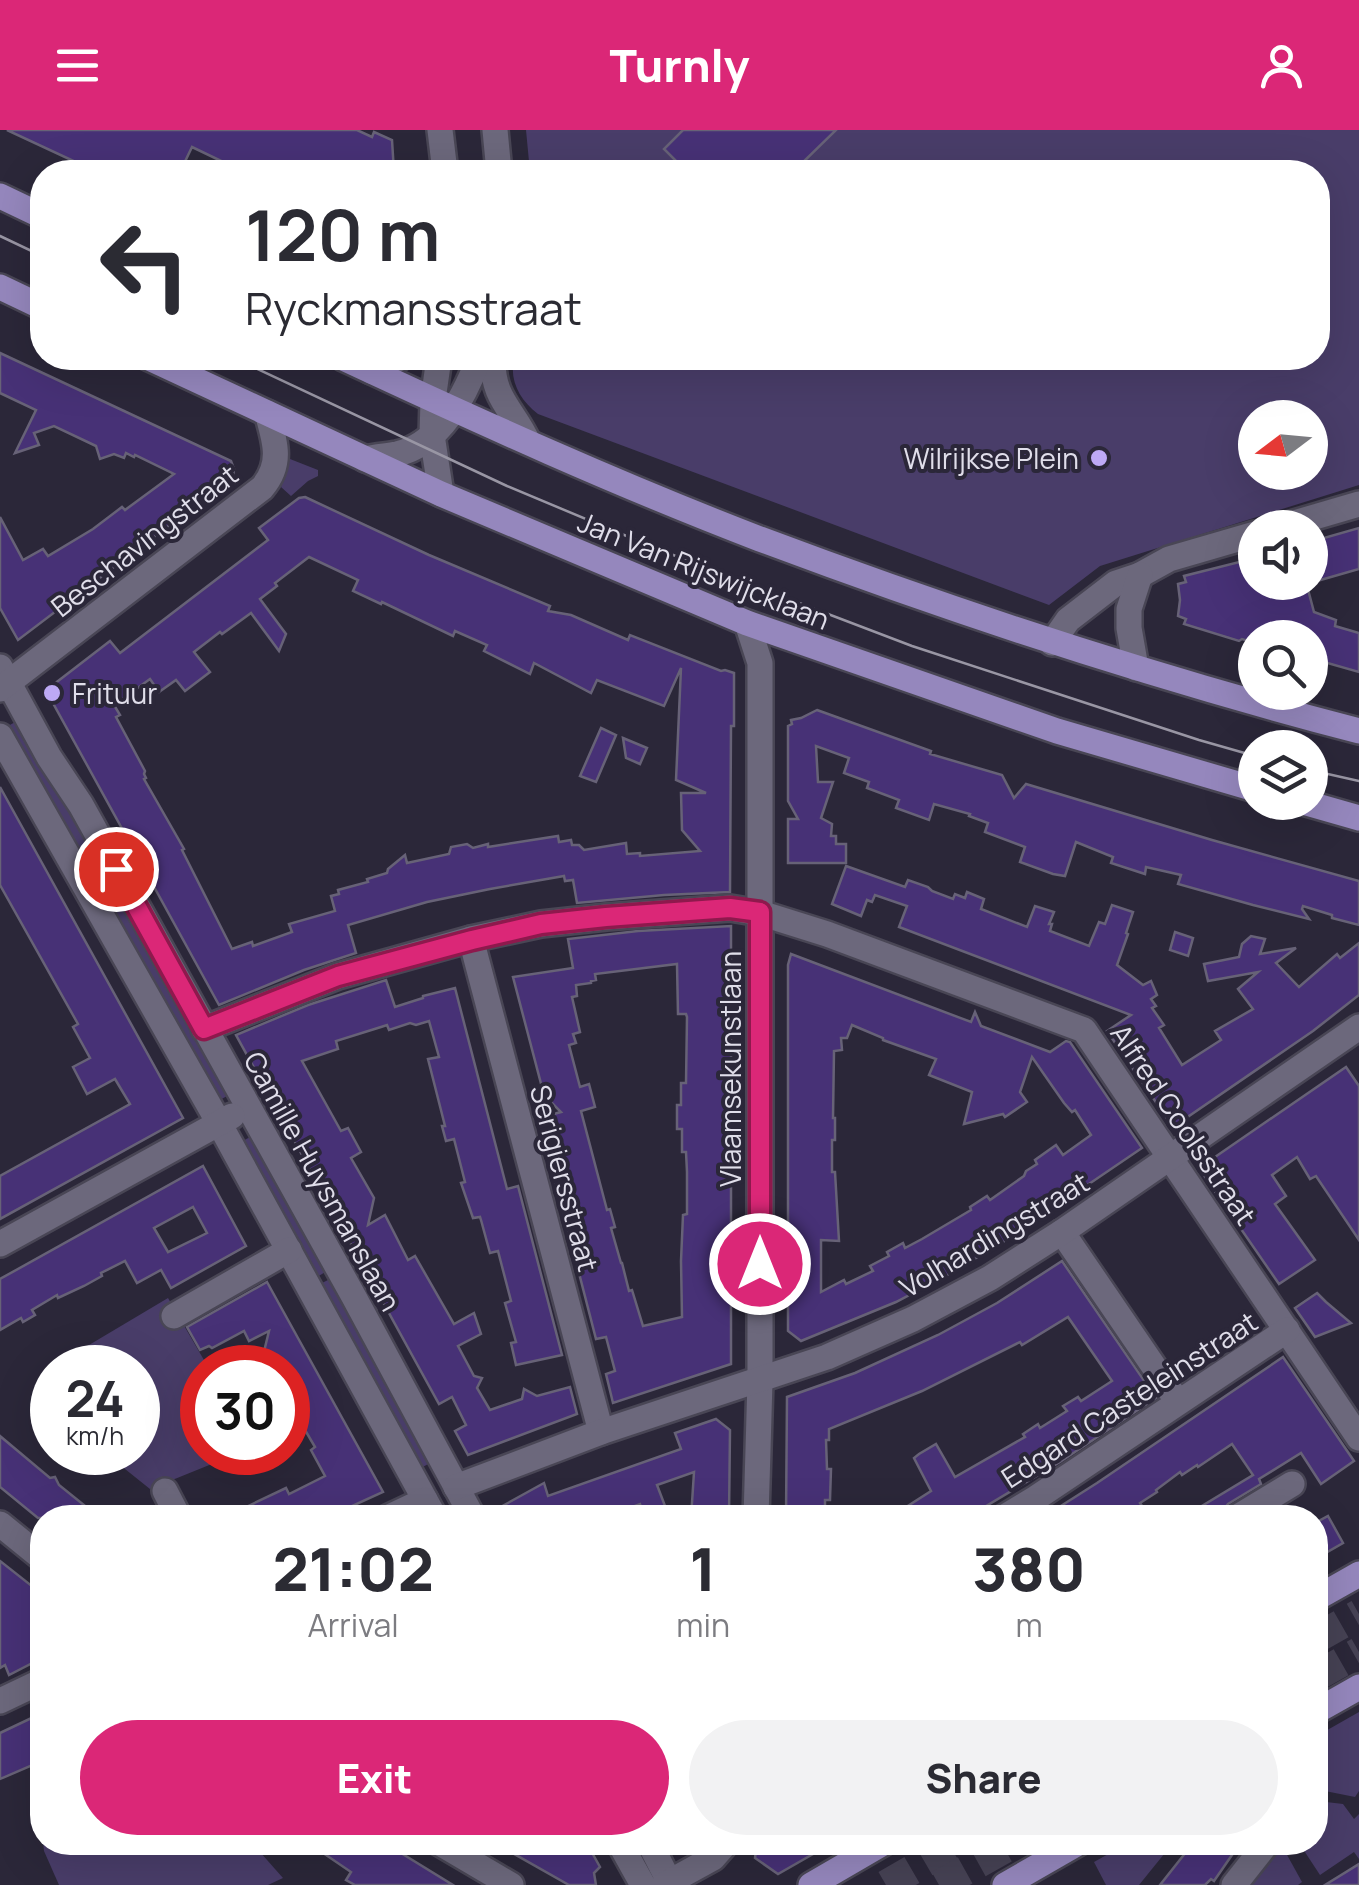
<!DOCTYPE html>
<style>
:root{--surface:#fff;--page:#f2f2f3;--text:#2b2b33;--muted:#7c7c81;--accent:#db2777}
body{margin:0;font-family:Manrope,sans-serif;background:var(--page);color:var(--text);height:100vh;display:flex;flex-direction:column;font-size:38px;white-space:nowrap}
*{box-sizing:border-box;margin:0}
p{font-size:32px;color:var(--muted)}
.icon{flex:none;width:55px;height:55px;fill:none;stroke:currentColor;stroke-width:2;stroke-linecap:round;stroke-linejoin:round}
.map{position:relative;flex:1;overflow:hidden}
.sheet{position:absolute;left:30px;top:1375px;width:1298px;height:350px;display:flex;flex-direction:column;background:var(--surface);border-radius:40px;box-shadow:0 10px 40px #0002}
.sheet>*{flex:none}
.hud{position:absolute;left:30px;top:30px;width:1300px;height:210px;border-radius:40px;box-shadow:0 10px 40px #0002;background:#fff;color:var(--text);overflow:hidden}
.needle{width:65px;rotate:254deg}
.controls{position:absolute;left:1238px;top:270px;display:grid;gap:20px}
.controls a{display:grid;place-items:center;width:90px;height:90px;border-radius:50%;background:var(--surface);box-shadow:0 10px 40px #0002;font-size:50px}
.speed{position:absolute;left:30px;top:1215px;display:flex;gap:20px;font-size:50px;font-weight:700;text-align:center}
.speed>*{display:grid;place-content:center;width:130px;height:130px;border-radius:50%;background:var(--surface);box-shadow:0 10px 40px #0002;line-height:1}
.speed small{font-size:25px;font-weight:400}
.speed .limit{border:15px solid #d22;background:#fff;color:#111}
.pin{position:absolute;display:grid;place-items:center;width:85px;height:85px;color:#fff;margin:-42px;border:5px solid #fff;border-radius:50%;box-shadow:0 2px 10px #0007}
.me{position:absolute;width:110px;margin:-55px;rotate:0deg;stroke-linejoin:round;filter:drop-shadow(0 0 8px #0008)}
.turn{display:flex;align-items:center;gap:35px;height:210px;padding:0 50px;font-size:45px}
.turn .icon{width:130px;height:130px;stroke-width:2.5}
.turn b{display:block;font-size:70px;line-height:85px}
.eta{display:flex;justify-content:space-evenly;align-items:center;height:170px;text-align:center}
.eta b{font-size:60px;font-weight:800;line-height:70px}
.cta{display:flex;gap:20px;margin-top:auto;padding:20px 50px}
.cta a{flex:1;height:115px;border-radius:60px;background:var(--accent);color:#fff;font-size:40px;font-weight:800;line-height:115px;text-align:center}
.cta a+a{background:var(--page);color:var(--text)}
header{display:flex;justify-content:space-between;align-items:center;height:130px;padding:0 50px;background:var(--accent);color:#fff;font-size:45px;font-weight:800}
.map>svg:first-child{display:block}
.green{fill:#493d69;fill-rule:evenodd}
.building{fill:#473176;stroke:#676277;stroke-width:2.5;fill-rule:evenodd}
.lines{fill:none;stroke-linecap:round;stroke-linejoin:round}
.highway-tunnel{stroke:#464254;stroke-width:30;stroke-dasharray:30 15;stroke-linecap:butt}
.minor-casing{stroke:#494655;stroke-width:30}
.major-casing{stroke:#494655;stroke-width:30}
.minor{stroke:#6c687c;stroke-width:25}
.major{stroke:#9587bd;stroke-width:25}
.tram{stroke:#9996a4;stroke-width:2.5}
.route-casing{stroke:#8e194d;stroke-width:25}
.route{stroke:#db2777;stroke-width:18}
.poi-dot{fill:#bda9f5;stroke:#2b2739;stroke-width:4}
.labels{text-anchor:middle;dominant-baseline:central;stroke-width:8;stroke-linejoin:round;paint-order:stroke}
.poi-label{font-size:28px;fill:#e0deea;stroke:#2b2739;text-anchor:end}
.street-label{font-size:28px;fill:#e0deea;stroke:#2b2739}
</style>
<header><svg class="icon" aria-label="menu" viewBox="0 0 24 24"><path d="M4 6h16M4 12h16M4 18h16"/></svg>Turnly<svg class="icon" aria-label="person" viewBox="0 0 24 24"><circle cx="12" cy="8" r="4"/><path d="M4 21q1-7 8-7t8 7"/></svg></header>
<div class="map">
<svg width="1359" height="1755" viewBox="0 0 1359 1755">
<rect width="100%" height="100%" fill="#2b2739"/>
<!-- green -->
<g class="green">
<path d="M526 0H1359V355L1100 436 1049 475 538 284C520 270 509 251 514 228H1318V42H530ZM1255 288H1310V342H1255Z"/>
<polygon points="290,329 318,340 318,346 308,351 291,366 281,357"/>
<polygon points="21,589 229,965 214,973 6,597"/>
<polygon points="252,1006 327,1141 312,1150 237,1014"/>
<polygon points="330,1149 432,1332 417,1340 316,1156"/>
<polygon points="168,1168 208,1237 202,1238 202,1322 239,1323 150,1359 105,1323 138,1322 138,1238 52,1238 52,1280 39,1269 47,1240"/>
<polygon points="1359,1582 1359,1661 1355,1667 1315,1659 1315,1607"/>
<polygon points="1318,1671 1343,1674 1354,1689 1359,1684 1359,1729 1354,1722 1320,1745 1299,1713 1315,1712 1315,1675"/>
<polygon points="43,1712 252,1713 283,1748 268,1755 59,1755 44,1721"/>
<polygon points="1128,1713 1173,1713 1139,1755 1106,1755 1094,1732"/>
<polygon points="1281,1714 1302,1752 1298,1755 1247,1755"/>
</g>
<!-- building -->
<g class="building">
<polygon points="7,0 357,0 372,7 374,2 392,10 394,42 291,42 279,37 276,42 244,42 192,17 180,42 97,42"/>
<polygon points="683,0 836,0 793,42 687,42 664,19"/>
<polygon points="0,223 231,331 234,339 233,347 18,510 0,478 0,387 23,430 43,419 48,426 93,399 122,377 125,380 174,344 135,325 134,327 126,323 124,328 114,324 100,329 96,316 54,296 34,303 39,315 15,323 36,280 0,263"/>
<path d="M305 367 429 425 550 476 548 481 571 485 628 510 630 505 721 541 725 540 734 543V596H731L730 762 664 765 577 773 573 750 565 751 564 746 490 759 427 772 348 795 356 823 304 840 219 875 48 564 49 558 110 511 120 523 268 410 259 398 299 368ZM309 427 358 450 353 461 381 474 382 472 453 506 455 501 487 515 484 521 530 544 534 533 591 563 597 550 664 576 681 538 676 650 706 663H681L682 700 700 721 640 726V723L627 724 626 713 584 720 579 715H572L571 710 559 712 558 706 488 717V714L473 718 467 714 451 717 449 724 407 733 405 725 388 739 387 743 367 749 368 752 338 760 339 764 331 766 335 781 289 794 292 802 253 816 252 812 232 819 182 720 184 719 144 649 146 648 144 644 145 641 116 587 120 585 114 575 150 549 159 562 176 550 185 561 210 542 194 522 220 502 222 504 251 483 279 521 286 504 260 469 277 456 275 453Z"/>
<polygon points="1359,398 1359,439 1310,453 1310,412"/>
<polygon points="1255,428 1255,452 1306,452 1314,482 1336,490 1335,496 1359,503 1359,542 1310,528 1310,508 1255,508 1255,513 1242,509 1239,511 1184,494 1186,489 1178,486 1180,470 1178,454 1186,452 1184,446"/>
<polygon points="817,580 931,621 930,624 1002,645 1014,668 1026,654 1212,710 1359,751 1359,795 1332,788 1332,785 1303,776 1302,779 1309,789 1253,775 1178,754 1181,745 1146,737 1145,744 1111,733 1113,727 1076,712 1065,746 1053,744 1020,732 1025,717 985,702 988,693 969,686 970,684 934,674 929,690 896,678 899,670 867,658 869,652 844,643 849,628 816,616 818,652 833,652 821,688 832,694 831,706 836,706 836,714 846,714 846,733 788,733 788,689 798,689 788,671 788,596 792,594 791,590 801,588"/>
<polygon points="601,598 616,605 596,652 580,646"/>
<polygon points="623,608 647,618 640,634 626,628"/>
<polygon points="0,657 183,988 0,1089 0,1046 130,974 115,949 87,964 73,937 90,928 73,897 78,894 0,755"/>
<polygon points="846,736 905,757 908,750 928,757 932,761 953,769 955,764 965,768 967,762 984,769 981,779 1027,797 1035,776 1054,782 1049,794 1052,794 1050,801 1089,816 1099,792 1105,794 1112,775 1133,782 1126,803 1128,804 1117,835 1143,855 1151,851 1157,865 1151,869 1156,876 1152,878 1164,895 1159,898 1182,935 1221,910 1215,901 1253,879 1238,859 1258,842 1208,851 1204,834 1239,827 1242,814 1251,806 1265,809 1260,824 1296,818 1276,833 1299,857 1337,824 1340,828 1359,813 1359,865 1313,901 1173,997 1107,901 1131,885 899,797 907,776 875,765 872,772 867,770 861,786 832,774"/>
<path d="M731 796V1234L613 1273 606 1244 615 1241 606 1207 596 1209 556 1054 567 1052 550 985 561 982 544 965 513 847 573 838 568 809 638 801ZM677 834 678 884H686L687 887 686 953H681V975H677V999H682V1022H686L687 1042V1084L683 1085 681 1131 682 1187 643 1196 632 1160 629 1161 622 1133H621L611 1098 615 1097 610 1079 607 1080 581 981 595 977 589 954 580 957 569 915 576 913 573 904 580 902 572 867 577 866 576 855 591 853V851L596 850 595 844Z"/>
<polygon points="1175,802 1193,808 1188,826 1170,820"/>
<path d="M791 824 971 892 975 882 981 896 1050 922 1066 911 1070 912 1142 1018 1008 1109 949 1144 896 1172 801 1211 788 1201V835ZM852 895 883 908V910L936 929 929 945 972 962 964 994 1003 984 1005 987 1027 972 1020 962 1032 927 1064 973 1072 982 1075 980 1091 1005 1063 1025 1056 1015 1035 1030 1037 1034 1026 1041 1024 1046 990 1070 987 1066 970 1077 971 1080 922 1109 905 1118 903 1113 887 1122 889 1126 870 1136 873 1141 846 1154 844 1150 821 1162V1110L839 1111 835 1042H832V1010H835V988H833L834 921 842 920 841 908H847Z"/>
<polygon points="386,850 395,877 423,868 423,866 455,858 507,1059 518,1056 562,1225 516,1235 511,1213 516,1212 505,1173 511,1171 498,1121 490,1123 481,1090 480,1087 473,1088 461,1053 465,1052 454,1009 446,1011 442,996 445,996 428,929 439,927 429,891 416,895 410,893 389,900 387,895 381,897 336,911 338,919 302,931 341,1001 348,998 361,1022 351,1028 374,1068 368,1095 385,1085 408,1130 415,1126 454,1194 474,1183 481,1204 458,1216 474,1246 482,1248 477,1258 490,1280 522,1269 524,1259 537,1266 570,1257 577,1284 468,1325 455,1301 466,1295 452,1267 439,1274 236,905 308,875"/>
<polygon points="1346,937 1359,956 1359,1110 1316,1046 1310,1049 1297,1027 1272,1045 1286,1066 1275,1074 1315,1130 1279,1154 1199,1038"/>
<path d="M203 1036 246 1116 171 1158 161 1140 137 1153 125 1131 101 1143 102 1146 84 1156 58 1168 57 1165 32 1180 35 1185 23 1192 21 1188 0 1200V1149ZM193 1077 207 1103 168 1122 154 1098Z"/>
<polygon points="1062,1131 1156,1268 1060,1332 966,1388 889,1388 931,1361 914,1328 919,1324 936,1314 955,1347 1025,1307 1023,1304 1038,1294 1040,1298 1067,1281 1063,1276 1078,1267 1081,1271 1112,1251 1068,1187 1022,1215 1020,1212 922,1261 829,1299 829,1310 826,1310 827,1339 831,1339 830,1370 825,1370 825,1388 786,1388 787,1267 855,1243 938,1205 997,1173"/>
<polygon points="267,1152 383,1362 326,1388 223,1388 286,1358 289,1364 325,1346 311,1320 315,1317 288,1271 288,1238 260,1238 269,1201 249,1211 244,1201 212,1218 209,1216 200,1220 187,1197"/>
<polygon points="1317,1163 1326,1172 1351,1193 1315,1207 1295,1178"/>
<polygon points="1283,1227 1354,1331 1321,1354 1301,1323 1259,1349 1261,1354 1228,1374 1217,1388 1182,1388 1253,1345 1232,1314 1198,1337 1197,1335 1182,1345 1180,1342 1156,1360 1157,1362 1140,1373 1142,1376 1130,1384 1127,1379 1114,1388 1042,1388 1097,1353"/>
<polygon points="716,1289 730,1300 729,1388 691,1388 694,1342 657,1355 665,1376 643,1383 640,1374 602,1388 489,1388 488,1384 544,1353 548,1366 681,1319 675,1303"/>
<polygon points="0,1306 50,1348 55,1347 59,1355 100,1388 38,1388 0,1357"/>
<polygon points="1328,1386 1343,1413 1315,1429 1315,1393"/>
<polygon points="0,1431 42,1464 42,1528 9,1545 5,1535 0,1538"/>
<polygon points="42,1583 42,1631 0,1649 0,1603"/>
<polygon points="307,1712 383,1712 453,1755 355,1755 346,1750 351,1742"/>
<polygon points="493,1712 586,1712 600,1737 594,1743 596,1755 569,1755"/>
<polygon points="757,1712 834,1712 778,1744 755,1728"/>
<polygon points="1194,1712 1241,1712 1214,1751 1211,1749 1205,1755 1160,1755"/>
<polygon points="1359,1734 1359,1755 1325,1755"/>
</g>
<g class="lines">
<!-- highway-tunnel -->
<g class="highway-tunnel">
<polyline points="1315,1509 1359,1484"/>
<polyline points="1315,1547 1359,1522"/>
<polyline points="886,1755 960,1712"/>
<polyline points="939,1755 1016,1712"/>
</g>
<defs>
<g id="minor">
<polyline points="440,0 445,42"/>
<polyline points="495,0 499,42"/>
<polyline points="439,228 433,270 432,305 441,364"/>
<path d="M493 228C492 269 513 279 528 312"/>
<polyline points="371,241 400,228"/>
<path d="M365 329C376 326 387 326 397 324 441 314 465 265 479 228"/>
<polyline points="1277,398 1359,374"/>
<polyline points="747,493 760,533 760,1251 756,1388"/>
<polyline points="1052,513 1068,490 1116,453 1140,445 1169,429 1255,404"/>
<polyline points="0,537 49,627 81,675 354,1167 473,1388"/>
<polyline points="1136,538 1129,498 1129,479 1140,445"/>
<path d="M0 559 262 358C283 334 275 311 267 283"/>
<polyline points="0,606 219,993 435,1388"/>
<polyline points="471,809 601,1302"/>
<polyline points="204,899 338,846 471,809 541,794 606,787 730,778 760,783 827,804 1084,900 1359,1308"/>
<polyline points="1062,1102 1178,1272"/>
<polyline points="0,1114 232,986"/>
<polyline points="174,1186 289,1120"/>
<polyline points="456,1357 601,1302 827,1227 913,1189 990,1148 1062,1102 1359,897"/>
<polyline points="165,1361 179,1388"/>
<polyline points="387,1388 425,1370"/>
<polyline points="1003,1388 1036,1368 1287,1200"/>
<polyline points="1236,1388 1292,1354"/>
<polyline points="0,1394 42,1428"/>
<polyline points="0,1571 42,1551"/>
<polyline points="438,1712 511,1755"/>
<polyline points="619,1712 643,1755"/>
<polyline points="649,1712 671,1755"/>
<polyline points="664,1755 713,1728 727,1712"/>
<polyline points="1234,1755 1268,1712"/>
</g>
<g id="major">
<polyline points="0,66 42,86"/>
<polyline points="0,157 42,177"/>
<polyline points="149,228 441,364 747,493 1057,601 1255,659"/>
<path d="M343 228C480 292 619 355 760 409 957 483 1156 548 1359 601"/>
<polyline points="1303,672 1359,688"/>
<polyline points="1315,1469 1359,1444"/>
<polyline points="1315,1582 1359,1557"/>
<polyline points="811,1755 885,1712"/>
<polyline points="1005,1755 1080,1712"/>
</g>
</defs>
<!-- minor casing -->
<use href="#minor" class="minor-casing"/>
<!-- major casing -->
<use href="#major" class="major-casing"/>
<!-- minor -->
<use href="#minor" class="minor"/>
<!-- major -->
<use href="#major" class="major"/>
<!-- tram -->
<g class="tram">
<polyline points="0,106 42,126"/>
<polyline points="234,228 507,356 660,420 912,516 1199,610 1255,626"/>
<polyline points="1310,640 1359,651"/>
</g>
</g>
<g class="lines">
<defs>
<polyline id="route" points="116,739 204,899 338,846 472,810 541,794 606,787 730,778 760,782 760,1134"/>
</defs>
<!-- route casing -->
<use href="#route" class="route-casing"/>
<!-- route -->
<use href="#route" class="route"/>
</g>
<!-- markers -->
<g class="poi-dot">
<circle cx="1099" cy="328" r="10"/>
<circle cx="52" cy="563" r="10"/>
</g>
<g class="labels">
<!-- poi labels -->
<g class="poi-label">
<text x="1079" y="328">Wilrijkse Plein</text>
<text x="72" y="563" text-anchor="start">Frituur</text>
</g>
<!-- street labels -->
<g class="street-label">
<text transform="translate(144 410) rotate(-38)">Beschavingstraat</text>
<text transform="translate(704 440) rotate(22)">Jan Van Rijswijcklaan</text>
<text transform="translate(730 939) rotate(-90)">Vlaamsekunstlaan</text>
<text transform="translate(1184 994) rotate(56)">Alfred Coolsstraat</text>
<text transform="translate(565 1048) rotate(75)">Serigiersstraat</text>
<text transform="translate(323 1051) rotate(61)">Camille Huysmanslaan</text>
<text transform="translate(994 1104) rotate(-31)">Volhardingstraat</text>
<text transform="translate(1129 1269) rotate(-33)">Edgard Casteleinstraat</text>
</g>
</g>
</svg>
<div class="controls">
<a><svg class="needle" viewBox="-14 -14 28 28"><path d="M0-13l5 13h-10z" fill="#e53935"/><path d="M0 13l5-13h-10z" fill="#7c7c81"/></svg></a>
<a><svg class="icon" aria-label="sound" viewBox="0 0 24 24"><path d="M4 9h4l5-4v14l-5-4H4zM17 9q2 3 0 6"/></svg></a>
<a><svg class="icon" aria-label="search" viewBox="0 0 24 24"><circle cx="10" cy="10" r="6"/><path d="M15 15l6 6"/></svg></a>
<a><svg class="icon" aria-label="layers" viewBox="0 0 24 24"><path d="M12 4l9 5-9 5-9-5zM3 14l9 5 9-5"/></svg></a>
</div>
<div class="speed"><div>24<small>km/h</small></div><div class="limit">30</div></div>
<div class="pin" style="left:116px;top:739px;background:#d93025"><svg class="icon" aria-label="arrive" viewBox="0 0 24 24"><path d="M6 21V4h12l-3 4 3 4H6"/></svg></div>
<svg class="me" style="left:760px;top:1134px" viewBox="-20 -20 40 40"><circle r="17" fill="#db2777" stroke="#fff" stroke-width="3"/><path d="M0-11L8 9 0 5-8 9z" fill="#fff"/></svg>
<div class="hud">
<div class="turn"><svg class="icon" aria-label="left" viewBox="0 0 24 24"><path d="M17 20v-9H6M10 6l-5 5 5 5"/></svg><div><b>120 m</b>Ryckmansstraat</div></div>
</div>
<section class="sheet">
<div class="eta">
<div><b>21:02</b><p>Arrival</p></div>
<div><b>1</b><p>min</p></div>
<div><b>380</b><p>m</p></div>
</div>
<div class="cta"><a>Exit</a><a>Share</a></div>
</section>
</div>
